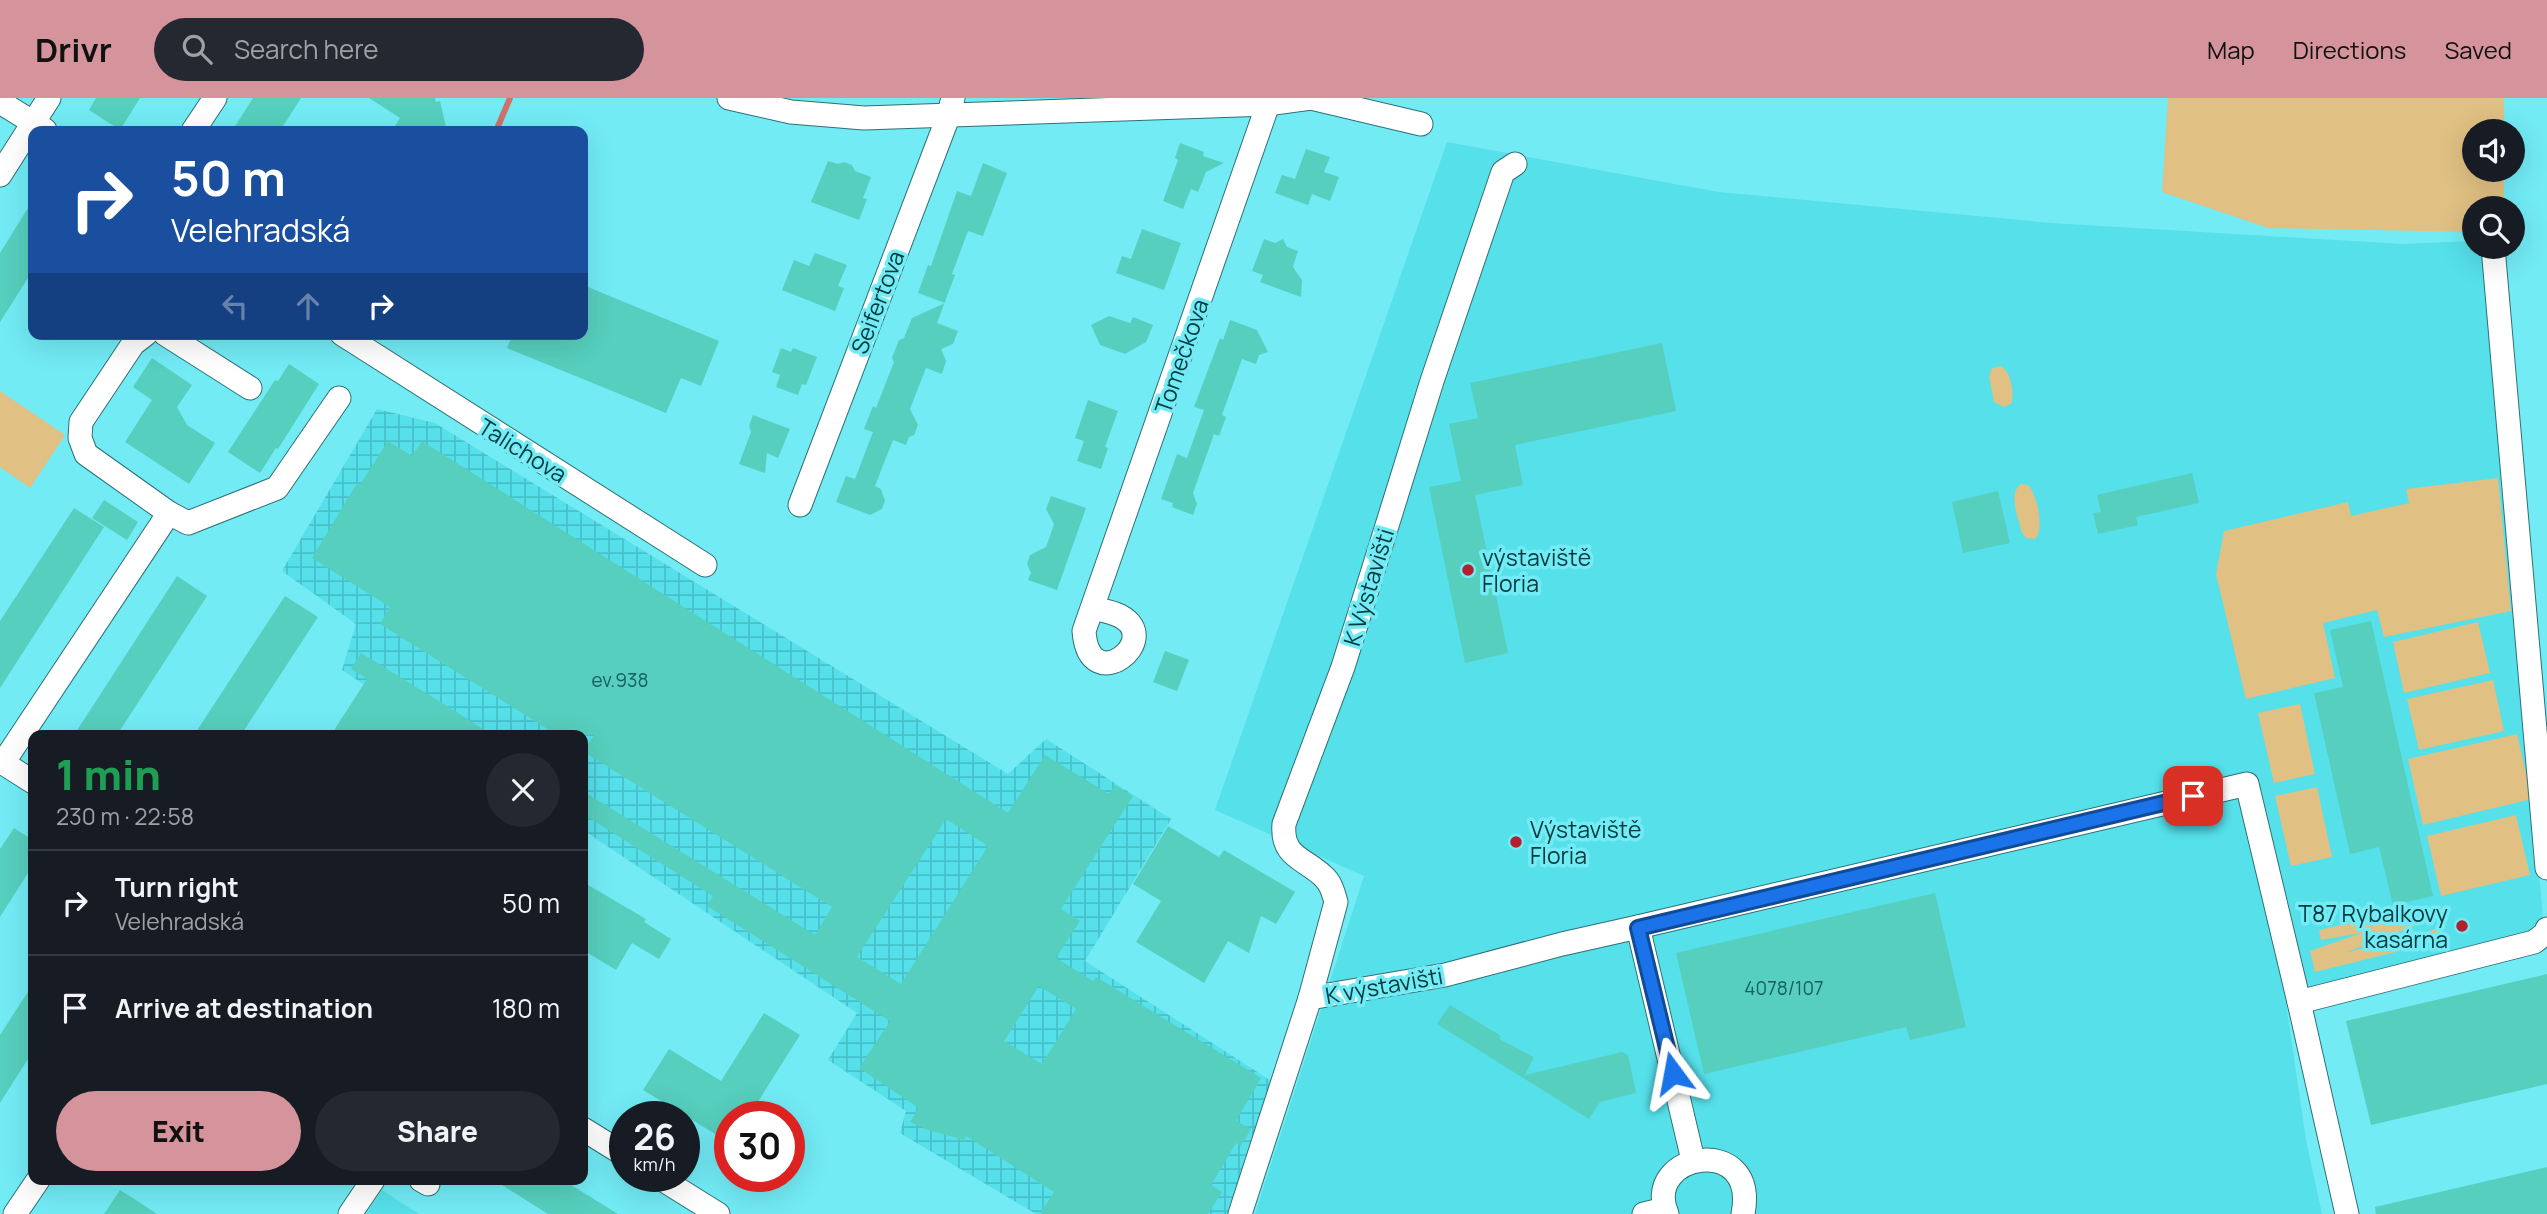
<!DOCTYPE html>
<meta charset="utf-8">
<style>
:root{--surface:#171b24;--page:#242831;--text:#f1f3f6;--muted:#9ea1a6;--line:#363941;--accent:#d5949c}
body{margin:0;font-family:Manrope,sans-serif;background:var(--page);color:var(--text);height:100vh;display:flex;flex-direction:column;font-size:26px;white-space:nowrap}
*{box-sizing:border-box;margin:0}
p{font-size:23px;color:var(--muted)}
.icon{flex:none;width:38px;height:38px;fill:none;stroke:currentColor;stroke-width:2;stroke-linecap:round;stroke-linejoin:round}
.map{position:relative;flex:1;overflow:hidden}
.sheet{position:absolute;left:28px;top:632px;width:560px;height:455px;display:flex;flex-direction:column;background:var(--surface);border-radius:14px;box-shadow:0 7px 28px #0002}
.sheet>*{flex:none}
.hud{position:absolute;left:28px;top:28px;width:560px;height:214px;border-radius:14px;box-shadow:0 7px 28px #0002;background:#1a4fa0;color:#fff;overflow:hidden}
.controls{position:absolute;left:2462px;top:21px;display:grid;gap:14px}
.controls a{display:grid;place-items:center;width:63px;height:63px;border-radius:50%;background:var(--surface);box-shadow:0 7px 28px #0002;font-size:35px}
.speed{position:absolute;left:609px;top:1003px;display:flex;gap:14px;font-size:35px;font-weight:700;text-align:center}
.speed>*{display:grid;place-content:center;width:91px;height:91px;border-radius:50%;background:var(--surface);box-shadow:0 7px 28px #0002;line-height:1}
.speed small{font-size:18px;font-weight:400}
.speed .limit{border:10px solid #d22;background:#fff;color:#111}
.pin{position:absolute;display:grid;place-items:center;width:60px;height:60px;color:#fff;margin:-30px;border-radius:14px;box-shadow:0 4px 10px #0006}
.me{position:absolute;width:77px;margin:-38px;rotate:347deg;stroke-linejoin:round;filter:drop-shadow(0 0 5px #0008)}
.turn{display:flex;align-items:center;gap:24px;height:147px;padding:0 28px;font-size:32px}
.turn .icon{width:91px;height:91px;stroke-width:2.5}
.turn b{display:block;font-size:49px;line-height:60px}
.lanes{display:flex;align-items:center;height:66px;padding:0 28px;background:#0003;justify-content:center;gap:35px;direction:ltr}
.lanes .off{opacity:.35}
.round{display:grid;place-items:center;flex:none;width:74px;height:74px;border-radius:37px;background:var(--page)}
.overview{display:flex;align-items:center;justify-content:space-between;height:119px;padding:0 28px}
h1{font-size:42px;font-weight:800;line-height:52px;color:#1e9e55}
.button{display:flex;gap:14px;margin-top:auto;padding:14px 28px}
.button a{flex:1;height:80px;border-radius:42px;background:var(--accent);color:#111;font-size:28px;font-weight:800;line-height:80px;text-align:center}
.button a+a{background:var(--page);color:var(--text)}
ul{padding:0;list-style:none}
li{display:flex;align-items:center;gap:21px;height:105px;padding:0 28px;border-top:2px solid var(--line)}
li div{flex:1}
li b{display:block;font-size:26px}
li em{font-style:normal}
header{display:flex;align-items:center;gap:42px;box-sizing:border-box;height:98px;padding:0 35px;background:var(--accent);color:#111}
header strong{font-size:33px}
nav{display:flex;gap:38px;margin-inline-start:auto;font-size:24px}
.search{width:490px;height:63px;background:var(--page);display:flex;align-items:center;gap:18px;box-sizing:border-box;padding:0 24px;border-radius:38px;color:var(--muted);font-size:26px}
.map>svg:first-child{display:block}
.built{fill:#55e0ea}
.industrial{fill:url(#industrial-grid)}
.green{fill:#e0c083}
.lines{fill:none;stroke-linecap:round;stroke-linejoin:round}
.stream{stroke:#d0716e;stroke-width:6}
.building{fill:#57cfbe;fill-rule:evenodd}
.minor-casing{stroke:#2f7076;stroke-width:25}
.minor{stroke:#fff;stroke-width:23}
.route-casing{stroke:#114b97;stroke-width:18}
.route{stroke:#1a73e8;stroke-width:12}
.poi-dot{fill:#b2202e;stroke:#72ebf5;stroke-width:2.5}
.labels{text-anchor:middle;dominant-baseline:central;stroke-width:7;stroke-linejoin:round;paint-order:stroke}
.number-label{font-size:19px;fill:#16605f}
.street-label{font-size:23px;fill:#003b3f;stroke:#72ebf5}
.poi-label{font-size:23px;fill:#003b3f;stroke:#72ebf5;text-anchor:start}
</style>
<header>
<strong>Drivr</strong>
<div class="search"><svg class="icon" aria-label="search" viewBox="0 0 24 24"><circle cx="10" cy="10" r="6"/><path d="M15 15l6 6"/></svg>Search here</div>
<nav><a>Map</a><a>Directions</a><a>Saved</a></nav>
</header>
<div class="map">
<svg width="2547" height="1116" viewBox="0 0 2547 1116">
<defs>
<pattern id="industrial-grid" width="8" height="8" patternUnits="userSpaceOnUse" patternTransform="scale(1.75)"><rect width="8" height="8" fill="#55e0ea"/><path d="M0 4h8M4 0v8" fill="none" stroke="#48c1ca"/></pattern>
</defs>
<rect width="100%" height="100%" fill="#72ebf5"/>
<!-- built -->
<g class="built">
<polygon points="1447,44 1718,94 2052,125 2402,146 2474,143 2474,149 2483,149 2543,819 2527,835 2285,898 2306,1042 2322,1116 1255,1116 1364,778 1215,712"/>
<polygon points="382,1092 419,1116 366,1116"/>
</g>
<!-- industrial -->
<polygon class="industrial" points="377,311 435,325 1008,676 1046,641 1171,721 1085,863 1276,986 1234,1116 1036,1116 900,1035 906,1013 828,962 857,915 583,732 583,637 440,637 342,572 356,526 282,473"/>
<!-- green -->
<g class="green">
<polygon points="2168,0 2504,0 2504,33 2474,33 2474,72 2504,72 2504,110 2474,110 2474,134 2268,130 2162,94"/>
<path d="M2001 268C2011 274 2015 295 2011 306L2003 309 1994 304 1989 278 1992 270Z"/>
<polygon points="0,293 65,337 30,390 0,369"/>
<polygon points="2498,380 2511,513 2384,539 2377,512 2323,525 2335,580 2246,601 2216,476 2224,433 2348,404 2351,418 2409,405 2406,391"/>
<path d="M2021 386 2028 387C2037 396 2045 432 2035 441L2026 440 2022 435C2019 421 2007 395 2021 386Z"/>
<polygon points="2478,524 2490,575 2404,595 2393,544"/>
<polygon points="2493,582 2504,633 2419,652 2407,601"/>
<polygon points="2300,606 2315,676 2274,685 2258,615"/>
<polygon points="2517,636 2532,701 2423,727 2408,661"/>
<polygon points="2317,689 2332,759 2291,768 2275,698"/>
<polygon points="2516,717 2530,777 2441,798 2427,738"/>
<polygon points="2414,810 2419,826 2345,855 2441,830 2444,842 2315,874 2310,853 2361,835 2321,842 2319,832"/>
</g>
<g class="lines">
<!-- stream -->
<polyline class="stream" points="496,33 510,0"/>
</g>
<!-- building -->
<g class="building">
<polygon points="96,0 140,0 120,32 89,12"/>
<polygon points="253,0 301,0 280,33 232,33"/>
<polygon points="369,0 435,0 436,4 440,3 447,33 392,33 400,20"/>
<polygon points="1180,45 1204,54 1203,58 1224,65 1206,74 1198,94 1191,91 1183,111 1163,103 1178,62 1175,60"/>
<polygon points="1306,51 1330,59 1324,74 1339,79 1330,103 1312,96 1308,107 1275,95 1282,77 1295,81"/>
<polygon points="828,63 838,66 844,64 852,67 855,73 871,79 863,100 867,101 859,122 811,104"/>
<polygon points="983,65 1007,75 983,138 968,133 952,176 955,177 937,225 958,233 953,246 941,251 946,263 942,276 926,270 910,311 918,327 914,337 909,339 906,347 893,342 875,388 881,391 885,403 882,411 870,417 836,404 846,378 855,381 873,334 864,331 873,308 876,310 894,264 892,260 899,242 904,240 912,220 945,205 918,195 928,167 931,168 957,93 971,98"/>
<polygon points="33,102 33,172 0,224 0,155"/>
<polygon points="1142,131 1181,145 1164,192 1116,175 1122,158 1131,161"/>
<polygon points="1264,141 1275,145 1283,141 1287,149 1298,153 1293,169 1302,182 1301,199 1260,184 1263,177 1252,173"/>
<polygon points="815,155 847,167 838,188 844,190 835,213 782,192 794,162 809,168"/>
<polygon points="583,187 719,243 701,288 681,280 666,315 507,250 513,236 583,236"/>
<polygon points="1109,218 1130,225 1133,219 1153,227 1146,244 1125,256 1100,247 1091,227"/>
<polygon points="1230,222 1257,232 1268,254 1259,257 1256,266 1242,261 1222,317 1226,319 1219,338 1214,336 1193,395 1197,406 1193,417 1172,409 1173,405 1161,401 1177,356 1187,360 1204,312 1194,309 1220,240 1223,242"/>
<polygon points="1662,245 1676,313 1515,347 1523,387 1475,397 1508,555 1465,565 1429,389 1461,383 1449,326 1478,320 1470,285"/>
<polygon points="781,250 791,254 793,250 817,259 806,287 802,286 798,297 776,289 780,277 772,274"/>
<polygon points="152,260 192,287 177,309 187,327 215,345 189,386 125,344 152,302 133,289"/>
<polygon points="289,266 319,286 278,351 276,350 260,375 228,354 275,282 278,283"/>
<polygon points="1088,302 1118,313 1105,349 1108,350 1101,371 1077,363 1084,343 1075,340"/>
<polygon points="753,317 790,331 778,360 767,355 765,375 739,366 751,334 749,328"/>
<path d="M388 343 412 358 422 343 1008 715 1045 657 1109 696 1115 687 1133 698 1061 811 1080 823 1056 860 1093 883 1096 879 1261 980 1236 1023 1251 1031 1241 1048 1236 1045 1211 1087 1222 1094 1208 1116H1040L1054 1094 966 1038 964 1042 925 1031 910 1024 919 1010 859 970 890 923 707 808 713 798 583 716V693L815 837 832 809 584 654 594 637H557L380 526 390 509 312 460 357 385 360 387ZM946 721 988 748 901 886 857 859ZM1039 888 1076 911 1042 966 1004 943Z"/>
<polygon points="2192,375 2199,405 2136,419 2138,427 2098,436 2093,415 2101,414 2097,397"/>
<polygon points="1998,393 2010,445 1963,455 1952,404"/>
<polygon points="1051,398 1086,410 1057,492 1028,482 1031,475 1027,466 1030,457 1046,449 1050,438 1054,426 1046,411"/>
<polygon points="104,402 138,424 127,442 92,420"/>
<polygon points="74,410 104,429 0,590 0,523"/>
<polygon points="177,478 207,498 117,637 74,637"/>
<polygon points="285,498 318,519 241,637 194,637"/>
<polygon points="2371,523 2433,798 2393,807 2379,749 2350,756 2314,595 2343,589 2330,532"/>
<polygon points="1165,553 1189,562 1177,593 1153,584"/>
<polygon points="361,555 455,613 492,637 331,637 367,581 351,571"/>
<polygon points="1168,728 1219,759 1224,752 1295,794 1276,826 1261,818 1249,855 1228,843 1204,885 1136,844 1161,803 1133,786"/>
<polygon points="14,730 33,742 33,767 0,819 0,751"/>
<polygon points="583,784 646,821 644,824 671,841 659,861 632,845 616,872 583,852"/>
<polygon points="1935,795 1966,929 1910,942 1906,929 1704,976 1676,855"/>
<polygon points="2547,876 2547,986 2371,1027 2346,923"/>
<polygon points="33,886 33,953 0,1005 0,937"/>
<polygon points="1450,907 1501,938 1499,941 1534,959 1525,977 1622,954 1628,957 1636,995 1600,1004 1589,1021 1437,926"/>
<polygon points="764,915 800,937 749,1018 730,1018 730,1045 643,992 669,951 721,983"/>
<polygon points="2547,1069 2547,1116 2376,1116 2375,1109"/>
<polygon points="494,1082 563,1082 618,1116 548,1116"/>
<polygon points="120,1092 139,1104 157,1116 104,1116"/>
</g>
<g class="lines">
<defs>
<g id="minor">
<polyline points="729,0 791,14 864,20 1268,6 1311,0 1421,26"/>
<polyline points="0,4 45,32"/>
<polyline points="193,33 215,0"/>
<polyline points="0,77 49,0"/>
<polyline points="2493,149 2547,770"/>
<polyline points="165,236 250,290"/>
<polyline points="342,236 705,467"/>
<polyline points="800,407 948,19 953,0"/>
<polyline points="169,415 188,425 277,390 339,300"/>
<path d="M1093 510C1101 512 1112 514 1120 518 1165 541 1089 602 1084 533L1268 6"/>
<polyline points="0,663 33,684"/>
<polyline points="3,665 169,415 86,356 80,340 81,324 133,246 146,236"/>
<path d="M1310 900 1336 804C1333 794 1331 785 1323 778 1304 760 1281 759 1284 726L1343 569 1432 283 1503 74 1515 66"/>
<polyline points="2299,904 2534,844 2546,835 2547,831"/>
<polyline points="583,1031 625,1057"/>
<polyline points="1693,1062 1638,829 2247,686 2299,904 2347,1116"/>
<polyline points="657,1078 718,1116"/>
<polyline points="421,1082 428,1086"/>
<polyline points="15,1116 38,1082"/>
<polyline points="350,1116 373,1082"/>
<polyline points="1240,1116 1310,900 1445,877 1562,846 1638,829"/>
<polyline points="1644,1116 1665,1111"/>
<path d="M1667 1116C1641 1055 1759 1034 1743 1116"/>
</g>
</defs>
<!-- minor casing -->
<use href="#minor" class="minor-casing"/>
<!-- minor -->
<use href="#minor" class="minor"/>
</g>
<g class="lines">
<defs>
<polyline id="route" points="1673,975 1638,830 2193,698"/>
</defs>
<!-- route casing -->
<use href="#route" class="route-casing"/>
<!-- route -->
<use href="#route" class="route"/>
</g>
<!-- markers -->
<g class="poi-dot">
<circle cx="1468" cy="472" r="7"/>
<circle cx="1516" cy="744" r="7"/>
<circle cx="2462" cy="828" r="7"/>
</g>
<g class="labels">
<!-- number labels -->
<g class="number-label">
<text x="620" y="582">ev.938</text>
<text x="1784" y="890">4078/107</text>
</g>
<!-- street labels -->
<g class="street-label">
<text transform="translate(877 204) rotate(-69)">Seifertova</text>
<text transform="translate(1181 258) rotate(-71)">Tomečkova</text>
<text transform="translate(523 352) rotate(32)">Talichova</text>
<text transform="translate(1368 489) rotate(-73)">K Výstavišti</text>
<text transform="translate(1384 887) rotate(-10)">K výstavišti</text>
</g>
<!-- poi labels -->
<g class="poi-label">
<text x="1482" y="459">výstaviště<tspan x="1482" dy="26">Floria</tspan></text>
<text x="1530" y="731">Výstaviště<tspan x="1530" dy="26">Floria</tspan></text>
<text x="2448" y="815" text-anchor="end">T87 Rybalkovy<tspan x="2448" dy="26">kasárna</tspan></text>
</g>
</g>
</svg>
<div class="controls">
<a><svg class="icon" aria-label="sound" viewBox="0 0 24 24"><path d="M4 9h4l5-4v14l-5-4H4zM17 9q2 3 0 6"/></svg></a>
<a><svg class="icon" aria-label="search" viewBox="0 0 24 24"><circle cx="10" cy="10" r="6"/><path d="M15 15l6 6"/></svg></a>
</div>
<div class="speed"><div>26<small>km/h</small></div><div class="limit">30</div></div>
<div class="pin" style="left:2193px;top:698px;background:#d93025"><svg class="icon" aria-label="arrive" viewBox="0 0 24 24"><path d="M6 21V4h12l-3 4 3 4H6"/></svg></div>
<svg class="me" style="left:1673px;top:975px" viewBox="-20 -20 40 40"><path d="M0-17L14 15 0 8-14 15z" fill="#1a73e8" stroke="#fff" stroke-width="4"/></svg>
<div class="hud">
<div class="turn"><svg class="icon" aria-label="right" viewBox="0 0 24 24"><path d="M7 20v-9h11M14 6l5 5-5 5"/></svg><div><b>50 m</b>Velehradská</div></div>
<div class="lanes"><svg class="icon off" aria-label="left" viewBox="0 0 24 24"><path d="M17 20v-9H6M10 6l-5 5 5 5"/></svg><svg class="icon off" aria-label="ahead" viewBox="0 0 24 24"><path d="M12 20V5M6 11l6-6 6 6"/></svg><svg class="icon" aria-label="right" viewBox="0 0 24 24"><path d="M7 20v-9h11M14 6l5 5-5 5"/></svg></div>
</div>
<section class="sheet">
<div class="overview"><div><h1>1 min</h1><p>230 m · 22:58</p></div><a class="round"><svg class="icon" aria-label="close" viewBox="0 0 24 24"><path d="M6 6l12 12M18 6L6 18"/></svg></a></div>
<ul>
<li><svg class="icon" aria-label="right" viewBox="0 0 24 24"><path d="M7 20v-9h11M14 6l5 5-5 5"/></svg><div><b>Turn right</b><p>Velehradská</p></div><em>50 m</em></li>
<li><svg class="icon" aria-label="arrive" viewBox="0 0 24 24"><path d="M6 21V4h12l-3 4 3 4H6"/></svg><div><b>Arrive at destination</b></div><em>180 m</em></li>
</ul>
<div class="button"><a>Exit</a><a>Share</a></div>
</section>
</div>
